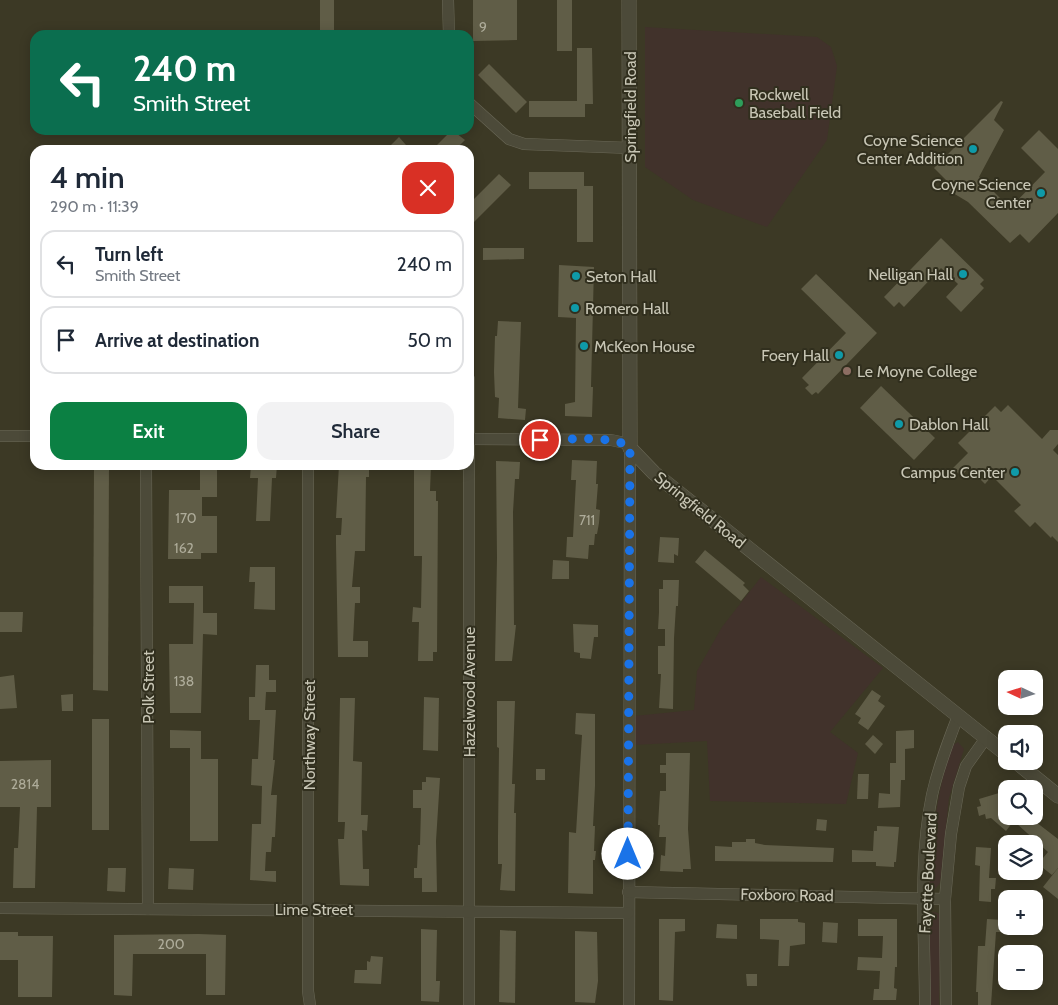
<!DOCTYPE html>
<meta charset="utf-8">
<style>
:root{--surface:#fff;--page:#f2f2f3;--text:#1f2937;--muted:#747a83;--line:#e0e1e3;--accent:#0b8043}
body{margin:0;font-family:Cabin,sans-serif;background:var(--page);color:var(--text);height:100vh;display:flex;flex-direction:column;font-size:19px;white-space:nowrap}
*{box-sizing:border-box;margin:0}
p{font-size:16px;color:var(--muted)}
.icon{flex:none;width:28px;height:28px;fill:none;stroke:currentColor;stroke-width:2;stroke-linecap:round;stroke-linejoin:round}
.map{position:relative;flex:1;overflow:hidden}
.sheet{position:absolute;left:30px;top:145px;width:444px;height:325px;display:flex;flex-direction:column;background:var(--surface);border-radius:15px;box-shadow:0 2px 12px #0003}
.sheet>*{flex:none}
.hud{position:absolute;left:30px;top:30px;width:444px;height:105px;border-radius:15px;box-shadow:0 2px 12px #0003;background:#0b6e4f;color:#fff;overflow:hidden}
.needle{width:32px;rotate:274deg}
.fabs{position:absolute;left:998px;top:670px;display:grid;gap:10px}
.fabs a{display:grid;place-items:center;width:45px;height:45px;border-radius:10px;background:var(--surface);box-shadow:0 2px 12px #0003;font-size:25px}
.pin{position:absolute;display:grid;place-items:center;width:42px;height:42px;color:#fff;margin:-21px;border:2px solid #fff;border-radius:50%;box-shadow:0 1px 5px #0007}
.me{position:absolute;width:55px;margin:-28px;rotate:0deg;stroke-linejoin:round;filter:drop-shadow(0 0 4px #0008)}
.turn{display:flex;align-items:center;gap:18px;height:105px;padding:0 20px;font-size:22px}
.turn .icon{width:65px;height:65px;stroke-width:2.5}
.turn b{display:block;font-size:35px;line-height:42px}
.round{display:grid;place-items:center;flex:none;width:52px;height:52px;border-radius:15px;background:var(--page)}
.summary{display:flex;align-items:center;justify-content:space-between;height:85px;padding:0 20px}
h1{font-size:30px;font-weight:600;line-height:38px}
.cta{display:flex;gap:10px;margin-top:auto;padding:10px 20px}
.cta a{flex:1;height:58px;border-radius:15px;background:var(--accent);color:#fff;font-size:20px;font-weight:600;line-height:58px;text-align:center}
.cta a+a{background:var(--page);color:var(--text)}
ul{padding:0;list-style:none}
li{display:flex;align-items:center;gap:15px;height:68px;margin:0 10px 8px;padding:0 10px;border:2px solid var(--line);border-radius:15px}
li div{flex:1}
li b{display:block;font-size:19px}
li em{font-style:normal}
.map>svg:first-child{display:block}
.green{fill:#41322b}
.building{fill:#605d47}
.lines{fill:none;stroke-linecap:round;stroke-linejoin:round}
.minor-casing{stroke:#6a6857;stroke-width:12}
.tertiary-casing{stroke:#6a6857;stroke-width:15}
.minor{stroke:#4c4a39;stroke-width:11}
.tertiary{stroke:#4c4a39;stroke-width:14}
.route{stroke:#1a73e8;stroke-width:9;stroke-dasharray:0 16.2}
.leisure-dot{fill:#2e9e5b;stroke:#312f1e;stroke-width:2}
.culture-dot{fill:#0f9aa8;stroke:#312f1e;stroke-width:2}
.education-dot{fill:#8d6e63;stroke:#312f1e;stroke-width:2}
.labels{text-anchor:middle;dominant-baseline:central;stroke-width:4;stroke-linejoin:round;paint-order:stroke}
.number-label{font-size:14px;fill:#aeac9a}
.poi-label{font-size:16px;fill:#c8c6b5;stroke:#312f1e;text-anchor:start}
.street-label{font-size:16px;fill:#c8c6b5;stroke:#312f1e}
</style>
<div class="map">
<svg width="1058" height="1005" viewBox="0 0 1058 1005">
<rect width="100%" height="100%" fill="#3c3925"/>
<!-- green -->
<g class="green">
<polygon points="645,27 817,37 831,47 837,66 827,140 767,227 693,200 645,167"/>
<polygon points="761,577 883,668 830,732 858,753 846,804 710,801 707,741 634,745 634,716 694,710 697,671 722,627"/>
<path d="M958 742 964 749 949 798 940 883 934 890 929 884V876C933 831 937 788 953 745Z"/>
<polygon points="934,912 941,914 939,1005 930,1005 929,914"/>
</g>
<!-- building -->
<g class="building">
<rect x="320" y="0" width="14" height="35"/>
<polygon points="473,0 517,0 517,40 473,41"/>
<rect x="557" y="0" width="15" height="51"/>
<polygon points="577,48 592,48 593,104 585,104 585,117 529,117 529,101 577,101"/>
<polygon points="489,64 527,102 516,113 478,75"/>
<polygon points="1001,101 1003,102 994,120 1004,130 979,177 1010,208 1045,172 1021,148 1039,130 1058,149 1058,213 1029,243 1020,234 1010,243 968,202 948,190 951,185 934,168"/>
<polygon points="452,130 465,140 455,150 432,150"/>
<polygon points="399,137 406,145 402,150 386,150"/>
<polygon points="529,172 584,172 584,186 593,186 593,242 577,242 577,189 529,189"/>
<polygon points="499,174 511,185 469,227 469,204"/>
<polygon points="941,238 984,280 980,284 984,288 961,312 946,297 958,284 941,268 904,307 899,302 894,307 884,297"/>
<polygon points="483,248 524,248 524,259 483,260"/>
<polygon points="559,265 594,267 591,387 593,387 592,417 565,416 565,404 575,402 576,318 558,317"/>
<polygon points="816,274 877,333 818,394 816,392 812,395 805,388 809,385 802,378 846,333 801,289"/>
<polygon points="498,321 521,322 518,408 526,409 525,420 498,418 499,398 495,397 494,372 495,336 497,336"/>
<polygon points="881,386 935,438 914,460 860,408"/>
<polygon points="1008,405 1042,439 1050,430 1058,430 1058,444 1053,450 1058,455 1058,542 1052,536 1051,538 1035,522 1030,527 1014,511 1021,505 992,476 985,484 969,468 961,476 953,468 968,453 958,443 995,406 1001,412"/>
<polygon points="572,460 597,461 596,484 598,484 596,509 600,510 599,523 597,534 595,534 594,545 589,545 588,559 566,557 567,537 573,537 576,480 571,480"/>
<polygon points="496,461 520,462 519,479 515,479 513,512 514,625 516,625 512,661 495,661 497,558"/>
<polygon points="94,465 109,465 108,691 93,690"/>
<polygon points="200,465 217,465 217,497 202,497 202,516 217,516 217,553 201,553 201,559 168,559 169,490 200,490"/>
<polygon points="251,465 277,465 276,478 272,478 270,521 256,521 258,478 250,478"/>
<polygon points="339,465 369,465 369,477 366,477 365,551 355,551 352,587 360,587 360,603 355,603 353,641 368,641 368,657 338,657 336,544 336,535 341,535 342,518 336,518"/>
<polygon points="414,465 431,465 430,491 436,491 436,501 438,501 437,652 433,652 433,661 418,661 419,622 412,622 413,607 421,608 422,556 414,556"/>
<polygon points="660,537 679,538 678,556 674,554 674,563 658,562"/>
<polygon points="705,550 745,583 743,585 749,591 741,601 695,562"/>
<polygon points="553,560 569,561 569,579 552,579"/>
<polygon points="250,567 275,567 275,610 254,609 255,582 249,582"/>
<polygon points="663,580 679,580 678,606 676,606 674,638 673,709 659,708 661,674 658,674 658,646 665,646 665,629 658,629 659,612 659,589 663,589"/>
<polygon points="169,586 203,586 203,613 217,613 217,635 203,634 201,713 170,713 169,644 193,644 194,603 169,603"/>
<polygon points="0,612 23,612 22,632 0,632"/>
<polygon points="573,624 598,625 598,637 594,637 591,659 580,658 580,653 574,652"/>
<polygon points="256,665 269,665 269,680 276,680 276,692 266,692 265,710 276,710 273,760 275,760 271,795 277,795 275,837 272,837 271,852 266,852 265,871 276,871 276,882 250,880 252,824 261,824 262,786 251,785 252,759 258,759 260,720 249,720 249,697 255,697"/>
<polygon points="14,675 17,708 0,709 0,677"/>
<polygon points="872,690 881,696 878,701 885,706 868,730 858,723 861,718 855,714"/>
<polygon points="73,694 73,711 62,711 61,695"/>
<polygon points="424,697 439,698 438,751 423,750"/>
<polygon points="340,698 355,698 353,761 362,762 361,815 368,815 367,831 362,830 363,869 369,869 369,886 340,885 338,839 344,839 345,822 338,822"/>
<polygon points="497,701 515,701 512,784 515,784 514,813 516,813 515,891 500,890 502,864 498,864 498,836 499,748 497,747"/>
<polygon points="576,713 595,714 595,786 593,826 595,826 594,851 596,851 595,860 593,860 593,894 568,893 569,832 576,833 582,735 575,734"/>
<rect x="92" y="719" width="17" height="111"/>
<polygon points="170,730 201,731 201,759 218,759 218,841 190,841 190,748 170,748"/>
<polygon points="914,730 914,748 905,749 905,780 901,780 900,807 878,808 879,793 890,794 890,763 896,763 896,731"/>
<polygon points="873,735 883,744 875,754 865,744"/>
<polygon points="666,753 690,753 688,829 691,869 683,869 683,872 660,871 661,855 665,856 666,837 659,837 660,825 658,825 660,791 666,791 666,773 660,773 660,765 666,765"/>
<polygon points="51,760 51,807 37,807 35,888 13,888 14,848 18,848 20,807 0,807 0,761"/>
<rect x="536" y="769" width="9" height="11"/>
<polygon points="858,774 869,774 868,799 857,799"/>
<polygon points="426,777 440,778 436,841 437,892 422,892 422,878 414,878 414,868 417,868 418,845 420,845 421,808 413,808 413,790 422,790 422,782 426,782"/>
<polygon points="999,793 1005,817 1012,823 1006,831 991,818 986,819 985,814 979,816 977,807 981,806 979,799"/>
<polygon points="1022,816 1031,821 1032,819 1058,839 1058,868 1052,875 1038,864 1048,852 1016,823"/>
<polygon points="817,819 827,820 826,831 816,830"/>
<polygon points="877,826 899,827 896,862 894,862 894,867 876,866 876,862 852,862 852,850 873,851 874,831 877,831"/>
<polygon points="746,839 755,839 755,843 765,845 834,848 833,862 715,861 715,846 732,847 732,842 746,842"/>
<polygon points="976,847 991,848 989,878 996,878 995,889 991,889 991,902 979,901 980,866 975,865"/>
<polygon points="108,868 126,868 125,892 107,891"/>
<polygon points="169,868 194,869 193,890 168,889"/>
<polygon points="1058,868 1058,899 1043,887"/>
<polygon points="659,919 685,919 685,931 675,932 673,1001 659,1000"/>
<polygon points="760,919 798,919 798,922 805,923 805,944 790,946 789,966 778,966 779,940 760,939"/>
<polygon points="858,919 897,919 897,967 895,967 894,988 897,989 896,1000 873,1000 874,989 879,989 880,971 857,970 858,957 882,958 883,936 858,936"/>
<polygon points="987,919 1004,920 1003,932 996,932 991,1005 978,1005 978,992 976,992 978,946 985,946"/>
<polygon points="823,922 838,923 837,943 822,942"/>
<polygon points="717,924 737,925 737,939 716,938"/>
<polygon points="421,929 437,930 436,981 440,981 439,1002 421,1001"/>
<polygon points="500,930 516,931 515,1003 499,1002"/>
<polygon points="575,931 597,932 598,981 595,1003 575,1002"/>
<polygon points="0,932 18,932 18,936 53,936 52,997 18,997 18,960 0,960"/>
<polygon points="198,934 226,935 225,995 206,995 206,954 133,954 132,996 114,995 114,935"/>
<polygon points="371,956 383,957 381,984 354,983 355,970 367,970 367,961 370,962"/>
<polygon points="746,974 757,974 757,986 747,986"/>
</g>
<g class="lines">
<defs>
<g id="minor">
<polyline points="448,0 449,35"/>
<polyline points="469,103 509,139 524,144 630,148"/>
<polyline points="469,379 469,1005"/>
<polyline points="0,436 35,436"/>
<polyline points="469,439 611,440 625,443 630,448 629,1005"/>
<polyline points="146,465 148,909"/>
<polyline points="308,465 308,991 310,1005"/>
<polyline points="628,892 945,899"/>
<polyline points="0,908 628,913"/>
<path d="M925 1005C925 936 918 863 932 795 938 768 948 742 958 716"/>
<polyline points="946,1005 945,899 951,834 959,787 966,766 986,738"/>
</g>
<g id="tertiary">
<polyline points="629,0 630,448 654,473 1006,754"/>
<polyline points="1015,761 1058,796"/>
</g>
</defs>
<!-- minor casing -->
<use href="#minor" class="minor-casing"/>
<!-- tertiary casing -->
<use href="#tertiary" class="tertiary-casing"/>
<!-- minor -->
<use href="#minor" class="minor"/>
<!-- tertiary -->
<use href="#tertiary" class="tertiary"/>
</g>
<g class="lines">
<!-- route -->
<path class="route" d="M540 440C560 440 617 434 630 448L628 854"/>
</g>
<!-- markers -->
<circle class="leisure-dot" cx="739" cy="103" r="5"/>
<g class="culture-dot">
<circle cx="973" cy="149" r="5"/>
<circle cx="1041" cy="193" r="5"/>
<circle cx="963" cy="274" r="5"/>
<circle cx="576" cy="276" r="5"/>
<circle cx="575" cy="308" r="5"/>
<circle cx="584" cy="346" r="5"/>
<circle cx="839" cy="355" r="5"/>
<circle cx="899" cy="424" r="5"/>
<circle cx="1015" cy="472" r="5"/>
</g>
<circle class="education-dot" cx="847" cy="371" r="5"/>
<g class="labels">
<!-- number labels -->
<g class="number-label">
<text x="483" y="27">9</text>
<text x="186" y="518">170</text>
<text x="587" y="520">711</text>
<text x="184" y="548">162</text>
<text x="184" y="681">138</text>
<text x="25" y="784">2814</text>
<text x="171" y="944">200</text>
</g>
<!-- poi labels -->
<g class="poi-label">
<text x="749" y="94">Rockwell<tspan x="749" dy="18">Baseball Field</tspan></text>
<text x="963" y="140" text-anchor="end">Coyne Science<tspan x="963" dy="18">Center Addition</tspan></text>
<text x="1031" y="184" text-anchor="end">Coyne Science<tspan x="1031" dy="18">Center</tspan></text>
<text x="953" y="274" text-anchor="end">Nelligan Hall</text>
<text x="586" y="276">Seton Hall</text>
<text x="585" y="308">Romero Hall</text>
<text x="594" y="346">McKeon House</text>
<text x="829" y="355" text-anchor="end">Foery Hall</text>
<text x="857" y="371">Le Moyne College</text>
<text x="909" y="424">Dablon Hall</text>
<text x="1005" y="472" text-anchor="end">Campus Center</text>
</g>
<!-- street labels -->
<g class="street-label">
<text transform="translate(630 107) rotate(-90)">Springfield Road</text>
<text transform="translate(700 510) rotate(39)">Springfield Road</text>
<text transform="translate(148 687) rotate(-90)">Polk Street</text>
<text transform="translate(469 692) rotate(-90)">Hazelwood Avenue</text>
<text transform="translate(309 735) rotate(-90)">Northway Street</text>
<text transform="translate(928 873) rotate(-87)">Fayette Boulevard</text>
<text transform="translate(787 895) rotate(1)">Foxboro Road</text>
<text x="314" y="909">Lime Street</text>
</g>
</g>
</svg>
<div class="fabs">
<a><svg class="needle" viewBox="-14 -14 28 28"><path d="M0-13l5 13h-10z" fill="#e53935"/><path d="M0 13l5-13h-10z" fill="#747a83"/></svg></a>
<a><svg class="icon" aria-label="sound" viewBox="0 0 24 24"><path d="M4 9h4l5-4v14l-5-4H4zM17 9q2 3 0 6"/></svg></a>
<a><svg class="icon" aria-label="search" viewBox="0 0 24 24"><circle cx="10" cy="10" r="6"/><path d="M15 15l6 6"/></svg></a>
<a><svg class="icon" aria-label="layers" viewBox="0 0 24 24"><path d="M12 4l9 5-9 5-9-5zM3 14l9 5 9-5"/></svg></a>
<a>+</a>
<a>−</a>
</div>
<div class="pin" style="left:540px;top:440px;background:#d93025"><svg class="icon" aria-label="arrive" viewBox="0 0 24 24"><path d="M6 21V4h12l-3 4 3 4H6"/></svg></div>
<svg class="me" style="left:628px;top:854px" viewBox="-20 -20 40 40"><circle r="19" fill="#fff"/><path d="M0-13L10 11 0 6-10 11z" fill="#1a73e8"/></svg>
<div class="hud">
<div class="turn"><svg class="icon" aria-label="left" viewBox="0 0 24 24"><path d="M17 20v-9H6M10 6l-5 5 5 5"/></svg><div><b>240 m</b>Smith Street</div></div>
</div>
<section class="sheet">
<div class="summary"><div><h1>4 min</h1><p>290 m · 11:39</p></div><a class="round" style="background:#d93025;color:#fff"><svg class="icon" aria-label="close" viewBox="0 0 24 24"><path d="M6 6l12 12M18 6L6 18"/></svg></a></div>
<ul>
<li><svg class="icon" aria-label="left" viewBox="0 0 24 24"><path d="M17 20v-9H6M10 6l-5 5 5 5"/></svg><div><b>Turn left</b><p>Smith Street</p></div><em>240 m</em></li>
<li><svg class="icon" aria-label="arrive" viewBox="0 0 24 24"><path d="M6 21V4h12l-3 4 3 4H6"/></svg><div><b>Arrive at destination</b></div><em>50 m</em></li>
</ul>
<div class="cta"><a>Exit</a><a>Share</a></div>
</section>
</div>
